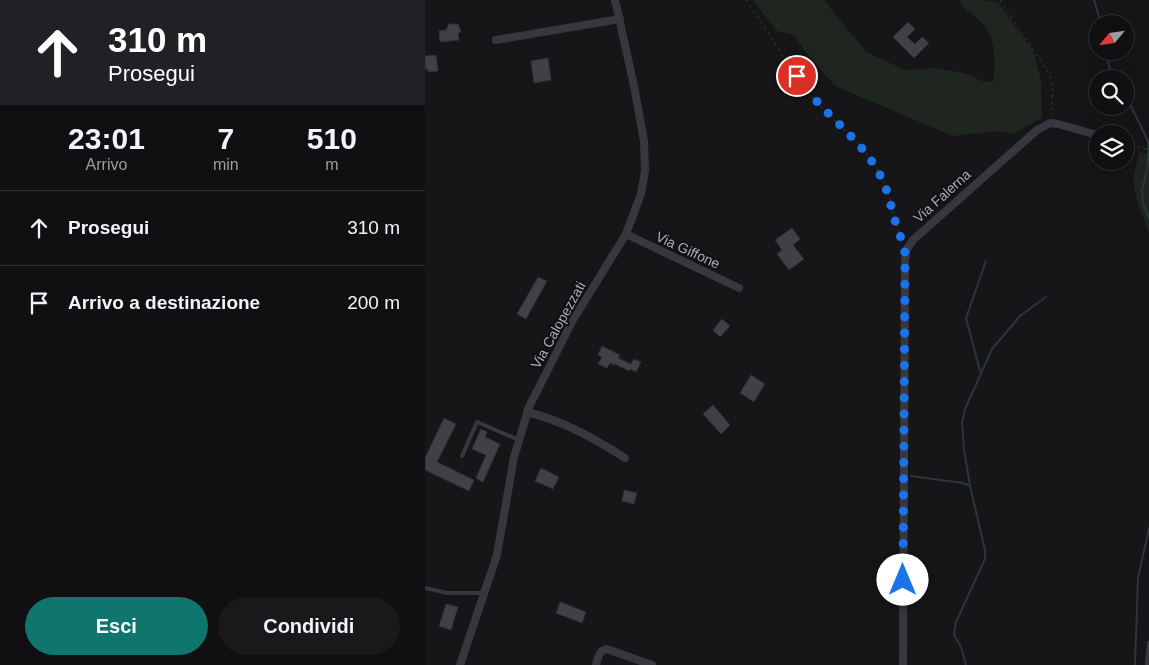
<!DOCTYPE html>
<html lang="it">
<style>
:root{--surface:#101012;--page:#19191b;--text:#f1f3f6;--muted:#9c9d9f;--line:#303032;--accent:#0f766e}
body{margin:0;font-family:Helvetica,sans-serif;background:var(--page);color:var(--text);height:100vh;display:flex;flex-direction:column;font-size:19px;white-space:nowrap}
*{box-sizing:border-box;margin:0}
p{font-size:16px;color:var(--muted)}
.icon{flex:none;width:28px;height:28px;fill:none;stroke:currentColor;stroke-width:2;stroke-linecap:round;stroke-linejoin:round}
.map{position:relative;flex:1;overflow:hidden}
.side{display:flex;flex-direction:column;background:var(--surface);width:425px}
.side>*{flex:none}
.guide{background:#202124;color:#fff;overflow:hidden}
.needle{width:32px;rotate:241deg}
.controls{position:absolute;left:664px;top:15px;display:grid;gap:10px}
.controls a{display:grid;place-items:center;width:45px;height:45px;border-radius:50%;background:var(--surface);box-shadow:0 5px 20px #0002,0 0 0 1px var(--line);font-size:25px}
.pin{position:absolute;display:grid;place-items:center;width:42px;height:42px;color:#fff;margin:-21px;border:2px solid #fff;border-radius:50%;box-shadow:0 1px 5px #0007}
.me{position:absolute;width:55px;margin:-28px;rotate:0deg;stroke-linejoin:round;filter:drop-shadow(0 0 4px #0008)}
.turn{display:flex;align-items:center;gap:18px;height:105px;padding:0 25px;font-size:22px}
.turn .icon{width:65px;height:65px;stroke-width:2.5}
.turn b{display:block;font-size:35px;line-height:42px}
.eta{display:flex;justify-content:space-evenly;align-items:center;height:85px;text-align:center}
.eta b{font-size:30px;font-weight:700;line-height:35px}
.action{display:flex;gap:10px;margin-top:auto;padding:10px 25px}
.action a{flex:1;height:58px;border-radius:30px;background:var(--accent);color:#fff;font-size:20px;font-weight:700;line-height:58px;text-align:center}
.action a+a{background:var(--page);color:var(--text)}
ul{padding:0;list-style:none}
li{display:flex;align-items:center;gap:15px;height:75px;padding:0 25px;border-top:1px solid var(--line)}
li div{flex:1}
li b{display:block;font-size:19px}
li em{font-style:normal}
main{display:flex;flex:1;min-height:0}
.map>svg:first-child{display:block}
.green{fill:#1e261f}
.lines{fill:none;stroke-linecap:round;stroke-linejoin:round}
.stream{stroke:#2c353c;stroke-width:2}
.building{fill:#404145;stroke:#303034}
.path{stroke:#3d3f44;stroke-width:1;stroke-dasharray:2.5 4;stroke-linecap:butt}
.service{stroke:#37383d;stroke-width:4}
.minor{stroke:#37383d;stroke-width:8}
.route{stroke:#1a73e8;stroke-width:9;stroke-dasharray:0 16.2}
.labels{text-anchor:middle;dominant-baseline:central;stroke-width:4;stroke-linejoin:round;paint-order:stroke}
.street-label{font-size:14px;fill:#a8adb8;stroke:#111113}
</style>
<main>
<section class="side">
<div class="guide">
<div class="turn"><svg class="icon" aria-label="ahead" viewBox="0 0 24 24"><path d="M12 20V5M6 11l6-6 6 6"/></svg><div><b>310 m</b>Prosegui</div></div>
</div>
<div class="eta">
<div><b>23:01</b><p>Arrivo</p></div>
<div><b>7</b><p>min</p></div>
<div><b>510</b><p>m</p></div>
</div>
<ul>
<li><svg class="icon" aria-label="ahead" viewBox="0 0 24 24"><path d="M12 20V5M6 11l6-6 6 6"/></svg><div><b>Prosegui</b></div><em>310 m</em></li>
<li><svg class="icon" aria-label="arrive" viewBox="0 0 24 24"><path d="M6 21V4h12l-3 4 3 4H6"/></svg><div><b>Arrivo a destinazione</b></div><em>200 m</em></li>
</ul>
<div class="action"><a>Esci</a><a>Condividi</a></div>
</section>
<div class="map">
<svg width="724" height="665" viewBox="0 0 724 665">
<rect width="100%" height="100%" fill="#161618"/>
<!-- green -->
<g class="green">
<path d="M328 0H399L441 52 480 70 511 68 539 73 557 81 568 82C571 64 571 36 556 22 548 14 538 10 534 0H556L573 2 608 51 616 80 617 118 588 134 570 131 528 136 410 86 382 54 369 35 352 31Z"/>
<polygon points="714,152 724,155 724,233 711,198 708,181"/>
</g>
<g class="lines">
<!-- stream -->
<g class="stream">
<polyline points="669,0 676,24"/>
<polyline points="681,51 687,79"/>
<polyline points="700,97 704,102 723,141 723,165 717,190 718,203 724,218"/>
<polyline points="555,371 541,318 561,261"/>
<polyline points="486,476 538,483 545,486"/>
<polyline points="541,665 536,647 529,635 531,622 560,559 560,550 545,486 539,449 537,423 540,409 567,349 595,316 621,297"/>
<polyline points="710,665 713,578 724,528"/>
</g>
</g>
<!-- building -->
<g class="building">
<polygon points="483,22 490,29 482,37 490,44 497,37 504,43 489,58 468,37"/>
<polygon points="24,24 33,24 36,31 33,34 34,40 15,42 14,31 21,30"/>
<polygon points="11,55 13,71 3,72 3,69 0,69 0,56"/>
<polygon points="123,58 126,80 109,83 106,61"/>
<polygon points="367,228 375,239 368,245 379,259 364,270 352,254 357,250 350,240"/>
<polygon points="113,277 122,281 101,319 92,314"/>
<polygon points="297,319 305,326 295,337 288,330"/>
<polygon points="177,346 195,355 193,358 206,364 209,359 216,362 211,372 205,369 204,371 190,364 189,365 185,363 182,368 173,364 177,357 173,355"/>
<polygon points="326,375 340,384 329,402 315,393"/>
<polygon points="288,405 305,425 296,434 278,414"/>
<polygon points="19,418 31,424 12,462 49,480 44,491 0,470 0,458"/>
<polygon points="56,429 62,432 60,437 75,444 58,482 51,478 61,455 47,449"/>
<polygon points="116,468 134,477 128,489 110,481"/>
<polygon points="199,490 212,493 209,504 197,501"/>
<polygon points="135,602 161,612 157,623 131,613"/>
<polygon points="21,604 33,607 26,630 14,626"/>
</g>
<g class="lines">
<!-- path -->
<g class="path">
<path d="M321 0C343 29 360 63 383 92 406 121 439 143 456 176 467 196 469 220 477 242"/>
<polyline points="575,0 625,75 628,86 626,115"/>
<polyline points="700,143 724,150"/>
</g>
<!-- service -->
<g class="service">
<polyline points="37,456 52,422 94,440"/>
<polyline points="0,588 22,593 60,593"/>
<polyline points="722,665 724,643"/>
</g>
<!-- minor -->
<g class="minor">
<polyline points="71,40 195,19"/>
<polyline points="201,234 314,288"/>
<path d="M102 412C138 421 169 438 200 458"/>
<polyline points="35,665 72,555 89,457 104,407 148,320 201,234 216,194 220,171 219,141 209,86 190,0"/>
<path d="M171 665C173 658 174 650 182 649L227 665"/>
<polyline points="478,665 480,260 482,249 488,240 612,130 625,123 633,124 672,135"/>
</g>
</g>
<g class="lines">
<!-- route -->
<path class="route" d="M372 76C395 112 434 136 454 173 463 189 466 207 471 224 475 237 481 247 480 260L478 580"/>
</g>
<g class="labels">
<!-- street labels -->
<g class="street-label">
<text transform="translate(517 196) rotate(-42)">Via Falerna</text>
<text transform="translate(263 250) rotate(25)">Via Giffone</text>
<text transform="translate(133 325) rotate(-61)">Via Calopezzati</text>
</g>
</g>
</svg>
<div class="controls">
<a><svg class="needle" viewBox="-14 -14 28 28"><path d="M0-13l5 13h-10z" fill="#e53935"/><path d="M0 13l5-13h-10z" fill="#9c9d9f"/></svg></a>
<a><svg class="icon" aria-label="search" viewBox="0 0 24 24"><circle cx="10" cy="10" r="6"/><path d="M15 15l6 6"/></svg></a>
<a><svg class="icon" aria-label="layers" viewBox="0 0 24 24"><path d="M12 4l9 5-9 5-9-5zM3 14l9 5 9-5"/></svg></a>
</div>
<div class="pin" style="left:372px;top:76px;background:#d93025"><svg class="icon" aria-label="arrive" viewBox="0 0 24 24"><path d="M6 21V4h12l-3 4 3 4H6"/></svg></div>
<svg class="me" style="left:478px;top:580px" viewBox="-20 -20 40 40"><circle r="19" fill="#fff"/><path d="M0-13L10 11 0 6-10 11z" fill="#1a73e8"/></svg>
</div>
</main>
